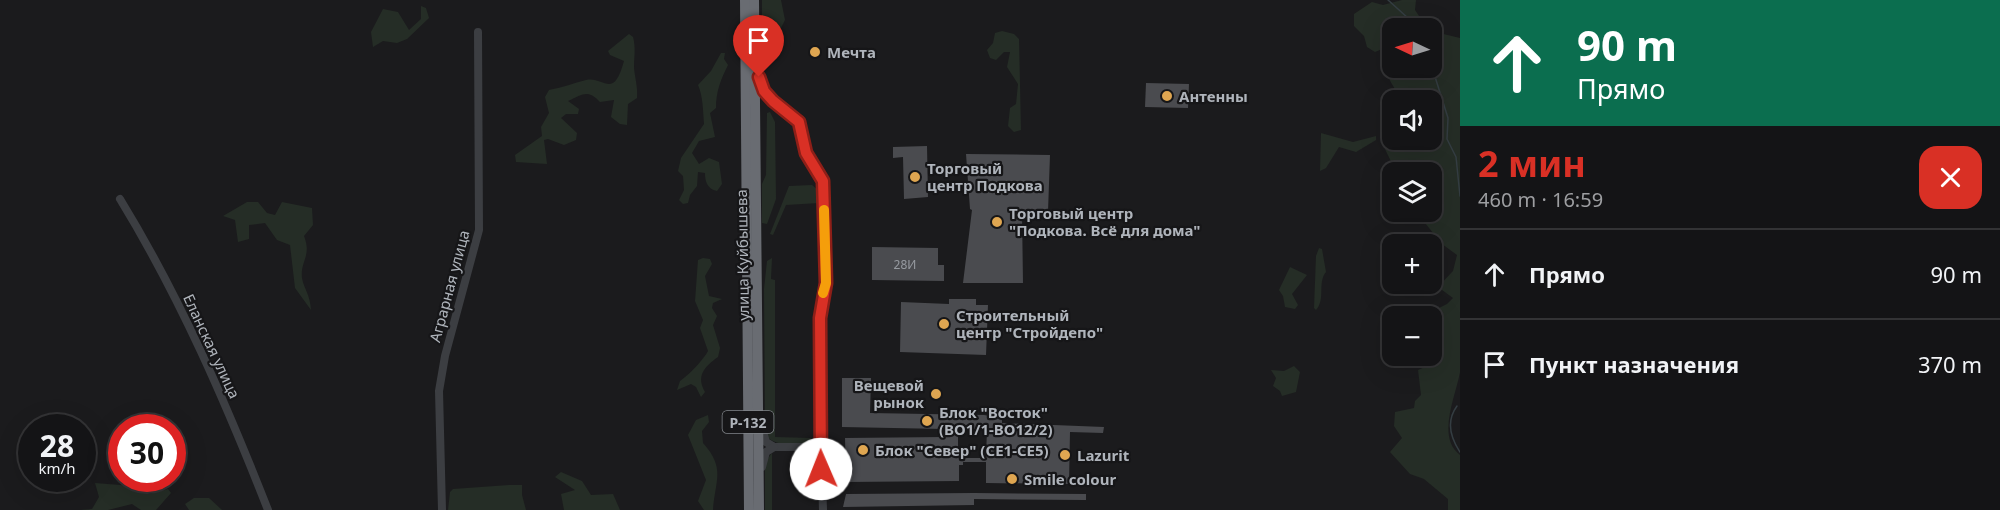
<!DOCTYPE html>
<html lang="ru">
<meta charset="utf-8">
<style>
:root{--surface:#141416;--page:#212123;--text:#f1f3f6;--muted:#9d9ea1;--line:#333335;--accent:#d93025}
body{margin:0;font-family:"Noto Sans",sans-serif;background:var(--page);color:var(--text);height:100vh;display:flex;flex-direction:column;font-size:22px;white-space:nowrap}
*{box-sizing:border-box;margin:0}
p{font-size:20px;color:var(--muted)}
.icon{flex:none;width:33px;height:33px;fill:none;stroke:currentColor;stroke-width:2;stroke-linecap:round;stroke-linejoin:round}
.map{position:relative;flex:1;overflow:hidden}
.sheet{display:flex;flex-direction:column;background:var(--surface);width:540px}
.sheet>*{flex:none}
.guide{background:#0b6e4f;color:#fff;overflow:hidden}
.needle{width:39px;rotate:274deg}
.fabs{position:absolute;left:1382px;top:18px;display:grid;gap:12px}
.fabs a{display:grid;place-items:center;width:60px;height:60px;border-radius:12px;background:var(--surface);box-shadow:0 6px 24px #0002,0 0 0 2px var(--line);font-size:30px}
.speed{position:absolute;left:18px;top:414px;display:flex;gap:12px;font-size:30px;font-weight:700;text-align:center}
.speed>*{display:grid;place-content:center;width:78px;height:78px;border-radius:50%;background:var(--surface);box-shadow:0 6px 24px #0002,0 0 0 2px var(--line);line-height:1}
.speed small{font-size:15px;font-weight:400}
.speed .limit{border:9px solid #d22;background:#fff;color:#111}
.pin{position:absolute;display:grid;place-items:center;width:51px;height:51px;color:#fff;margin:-62px -26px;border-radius:50% 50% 50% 0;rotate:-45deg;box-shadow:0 0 6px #0007}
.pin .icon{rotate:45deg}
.me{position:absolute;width:66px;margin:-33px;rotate:359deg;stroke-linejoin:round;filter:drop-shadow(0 0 4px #0008)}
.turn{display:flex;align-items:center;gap:21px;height:126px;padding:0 18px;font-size:27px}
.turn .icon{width:78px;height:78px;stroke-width:2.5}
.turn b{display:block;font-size:42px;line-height:51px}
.round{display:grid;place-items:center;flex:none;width:63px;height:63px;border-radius:18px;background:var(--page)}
.summary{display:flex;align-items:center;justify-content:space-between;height:102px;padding:0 18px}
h1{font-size:36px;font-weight:700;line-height:45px;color:var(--accent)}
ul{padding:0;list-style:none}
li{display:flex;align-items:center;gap:18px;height:90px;padding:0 18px;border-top:2px solid var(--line)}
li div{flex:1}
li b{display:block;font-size:22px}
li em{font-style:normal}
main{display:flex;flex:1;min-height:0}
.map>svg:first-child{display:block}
.green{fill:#252d26}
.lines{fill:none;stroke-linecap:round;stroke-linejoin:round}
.stream{stroke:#343d42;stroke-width:1.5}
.building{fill:#4a4b4f;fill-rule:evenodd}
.minor{stroke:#3c3e42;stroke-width:8}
.highway{stroke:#696c72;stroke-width:10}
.route-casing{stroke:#8d1f18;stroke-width:15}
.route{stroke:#d93025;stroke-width:10}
.slow{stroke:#f59e0b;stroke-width:10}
.poi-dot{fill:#dfa651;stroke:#161618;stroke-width:2}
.labels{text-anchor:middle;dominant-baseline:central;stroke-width:4.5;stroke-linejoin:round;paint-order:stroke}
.number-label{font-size:12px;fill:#969aa0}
.shield{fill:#161618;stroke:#81858a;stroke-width:1.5}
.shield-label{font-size:14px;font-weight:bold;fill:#afb4bb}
.poi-label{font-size:15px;font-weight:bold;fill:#afb4bb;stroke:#161618;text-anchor:start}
.street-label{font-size:15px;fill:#afb4bb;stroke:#161618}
</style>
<main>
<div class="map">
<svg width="1460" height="510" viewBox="0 0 1460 510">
<rect width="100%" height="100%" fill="#1b1b1d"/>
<!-- green -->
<g class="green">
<polygon points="762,0 781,0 785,20 779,32 765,36 762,32"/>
<path d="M1402 0H1416L1415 10 1427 28H1392V68H1431V31L1460 38V372C1456 396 1436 437 1460 455V510H1448V499L1424 479 1410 474 1390 452 1402 438 1394 426 1395 412 1414 408 1415 401 1421 395 1418 370 1434 363 1438 356 1432 344 1436 331 1431 312 1447 304 1453 298 1438 287 1453 271 1457 255 1442 244 1417 213 1431 212V172H1396L1385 149 1392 129V140H1431V100H1402C1390 79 1385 81 1390 53L1387 47 1375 52 1367 47 1364 36 1354 26V14L1372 2 1383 5Z"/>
<polygon points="421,6 426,8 429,18 407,39 397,43 383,41 373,47 371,32 383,9 398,12 409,30 421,19"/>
<polygon points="1002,31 1014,34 1019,39 1021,130 1014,132 1008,126 1010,108 1016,104 1018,84 1007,67 1010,52 1004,52 996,60 990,58 987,50 993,43 995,33"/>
<path d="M629 34 633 37C636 48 634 57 634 68 635 78 638 88 637 98L628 104 627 125 620 124 611 117 614 100 600 102C588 89 583 94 568 101L579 109 578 114H566L561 118 577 133 576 140 564 145 548 139 544 140 547 164 516 162 515 155 542 136 541 127 549 113 545 97 549 90C561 88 574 83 586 80 604 76 613 101 624 61L610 55 608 51Z"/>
<path d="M721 53H725L724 59 728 65C721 79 716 91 716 108L710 113 715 137 699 141 692 153 699 164 709 158 719 162 722 184 717 191C707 189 705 181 705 173L698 172 697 186 690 195 688 203 683 204 679 200 684 190 683 176 678 171 681 158 704 124C703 111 703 96 698 85L711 71Z"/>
<polygon points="770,112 775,122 776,199 767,224 762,223 762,184 766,175 767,113"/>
<polygon points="1321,133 1353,142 1376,136 1376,140 1356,152 1339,147 1326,168 1320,171"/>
<polygon points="812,185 819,191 819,203 786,205 773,235 770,234 789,186"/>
<path d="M247 202H258L267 213 275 215 282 202 312 208 313 225 304 236C312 256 300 261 302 278 304 289 310 294 311 310L295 288 290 245 277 240 265 223 249 225V239L238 242 235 220 223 216Z"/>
<path d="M1319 248 1322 249 1326 272C1317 283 1326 299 1316 310L1314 308 1316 256Z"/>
<path d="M703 258 710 259 712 264 705 276 709 296 722 299 713 303 712 308 717 316 713 325 720 348 718 357C704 367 696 376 705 392L701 397 696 387 691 384 677 390 680 381C688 376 704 359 708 351L700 328 703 320 695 301 698 260Z"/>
<path d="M772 258 771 279 775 280V437L811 438 809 444C794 444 775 448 765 434L764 289 767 261Z"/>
<polygon points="1290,267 1307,275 1292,294 1298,305 1295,309 1285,307 1283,296 1279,290"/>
<polygon points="1294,366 1300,372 1296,392 1282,396 1280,391 1273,386 1276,378 1271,370 1284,371"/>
<path d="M708 415 709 422 702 431 703 443C726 469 715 480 713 510H704L698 501 706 480 688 435 696 420Z"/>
<polygon points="772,453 772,510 765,510 765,462"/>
<polygon points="561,472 582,481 591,495 613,494 620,510 564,510 561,494 575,490 555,477"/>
<polygon points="95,483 133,486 149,494 168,489 171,493 156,510 141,510 132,504 108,510 80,510 92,509 99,497"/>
<polygon points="509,485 522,485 522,495 526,510 448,510 450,492 453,489"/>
<polygon points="194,498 209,498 222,510 189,510 185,504"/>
</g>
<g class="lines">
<!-- stream -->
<g class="stream">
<polyline points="1388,0 1419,28"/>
<polyline points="1431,64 1448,118 1447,139 1456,157 1460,196"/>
<path d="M1457 406C1446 421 1450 437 1460 452"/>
</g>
</g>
<!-- building -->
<g class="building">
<polygon points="1146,83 1189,84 1188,108 1145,107"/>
<polygon points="927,146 928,197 904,199 903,157 893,158 893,147"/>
<polygon points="966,154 1050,155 1048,212 1022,213 1023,283 963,283 972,210 970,209"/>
<polygon points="872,247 938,248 938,265 944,265 944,281 872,280"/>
<polygon points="949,299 976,299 976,305 988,305 986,355 900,352 901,302 949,304"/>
<path d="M842 378H871L870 413 984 415 1002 418V423L1104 427 1103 433 1070 432 1069 484 986 483V462H963V465H959V481L846 482 845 438 944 437V429L842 427ZM958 429H987L986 458H963V452H958Z"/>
<polygon points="974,493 1086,494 1086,500 974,499 974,505 843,507 846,494"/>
</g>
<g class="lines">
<!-- minor -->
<g class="minor">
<polyline points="758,73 764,91 799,122 806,153 823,181 826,283 821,301 820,421 823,510"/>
<path d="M120 199C180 297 226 403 268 510"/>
<polyline points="761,425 766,442 774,447 821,447"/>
<polyline points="762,467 766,452 774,447"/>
<polyline points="442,510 439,391 445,356 479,230 478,32"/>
</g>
<!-- highway -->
<g class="highway">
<polyline points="745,0 749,510"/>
<polyline points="754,0 759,510"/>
</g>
</g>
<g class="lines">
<defs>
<polyline id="route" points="759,77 764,91 773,101 799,122 806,153 823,181 826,283 820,318 821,469"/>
</defs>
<!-- route casing -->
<use href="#route" class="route-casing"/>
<!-- route -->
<use href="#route" class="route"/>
<!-- slow -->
<polyline class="slow" points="823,293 826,283 824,210"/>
</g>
<!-- markers -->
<g class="poi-dot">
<circle cx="815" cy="52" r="6"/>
<circle cx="1167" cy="96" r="6"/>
<circle cx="915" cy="177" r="6"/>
<circle cx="997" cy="222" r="6"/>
<circle cx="944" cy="324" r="6"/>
<circle cx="936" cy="394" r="6"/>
<circle cx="927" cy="421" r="6"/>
<circle cx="863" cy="450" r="6"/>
<circle cx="1065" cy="455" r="6"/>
<circle cx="1012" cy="479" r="6"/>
</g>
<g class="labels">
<!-- number labels -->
<g class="number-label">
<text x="905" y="264">28И</text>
</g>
<!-- shield labels -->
<rect class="shield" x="722.5" y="411" width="51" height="22" rx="4.5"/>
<g class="shield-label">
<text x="748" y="422">Р-132</text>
</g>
<!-- poi labels -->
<g class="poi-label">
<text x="827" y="52">Мечта</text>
<text x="1179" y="96">Антенны</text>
<text x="927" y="168">Торговый<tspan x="927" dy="17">центр Подкова</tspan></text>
<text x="1009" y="213">Торговый центр<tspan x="1009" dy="17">"Подкова. Всё для дома"</tspan></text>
<text x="956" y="315">Строительный<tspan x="956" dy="17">центр "Стройдепо"</tspan></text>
<text x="924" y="385" text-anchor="end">Вещевой<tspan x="924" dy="17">рынок</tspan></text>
<text x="939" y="412">Блок "Восток"<tspan x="939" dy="17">(ВО1/1-ВО12/2)</tspan></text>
<text x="875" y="450">Блок "Север" (СЕ1-СЕ5)</text>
<text x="1077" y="455">Lazurit</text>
<text x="1024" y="479">Smile colour</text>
</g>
<!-- street labels -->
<g class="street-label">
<text transform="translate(742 255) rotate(-91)">улица Куйбышева</text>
<text transform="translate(449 286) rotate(-75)">Аграрная улица</text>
<text transform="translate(212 346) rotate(65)">Еланская улица</text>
</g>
</g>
</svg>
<div class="fabs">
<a><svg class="needle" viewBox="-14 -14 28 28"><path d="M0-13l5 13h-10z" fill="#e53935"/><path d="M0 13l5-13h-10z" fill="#9d9ea1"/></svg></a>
<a><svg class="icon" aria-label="sound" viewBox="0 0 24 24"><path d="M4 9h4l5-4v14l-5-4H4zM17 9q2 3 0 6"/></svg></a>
<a><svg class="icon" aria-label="layers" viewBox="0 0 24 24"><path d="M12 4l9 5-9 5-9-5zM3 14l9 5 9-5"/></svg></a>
<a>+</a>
<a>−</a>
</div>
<div class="speed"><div>28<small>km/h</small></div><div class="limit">30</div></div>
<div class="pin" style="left:759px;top:77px;background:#d93025"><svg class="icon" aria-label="arrive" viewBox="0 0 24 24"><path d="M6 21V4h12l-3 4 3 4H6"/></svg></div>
<svg class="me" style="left:821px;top:469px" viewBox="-20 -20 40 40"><circle r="19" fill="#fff"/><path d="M0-13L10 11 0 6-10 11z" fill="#d93025"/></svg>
</div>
<section class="sheet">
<div class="guide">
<div class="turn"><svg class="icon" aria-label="ahead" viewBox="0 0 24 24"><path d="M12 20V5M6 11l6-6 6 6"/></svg><div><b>90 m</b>Прямо</div></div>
</div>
<div class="summary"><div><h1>2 мин</h1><p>460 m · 16:59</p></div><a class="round" style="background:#d93025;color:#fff"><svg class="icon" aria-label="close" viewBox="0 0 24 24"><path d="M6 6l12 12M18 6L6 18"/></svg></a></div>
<ul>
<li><svg class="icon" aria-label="ahead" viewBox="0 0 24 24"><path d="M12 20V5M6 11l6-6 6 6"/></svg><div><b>Прямо</b></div><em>90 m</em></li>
<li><svg class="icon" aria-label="arrive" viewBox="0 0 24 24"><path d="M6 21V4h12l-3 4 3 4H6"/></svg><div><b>Пункт назначения</b></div><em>370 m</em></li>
</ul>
</section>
</main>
